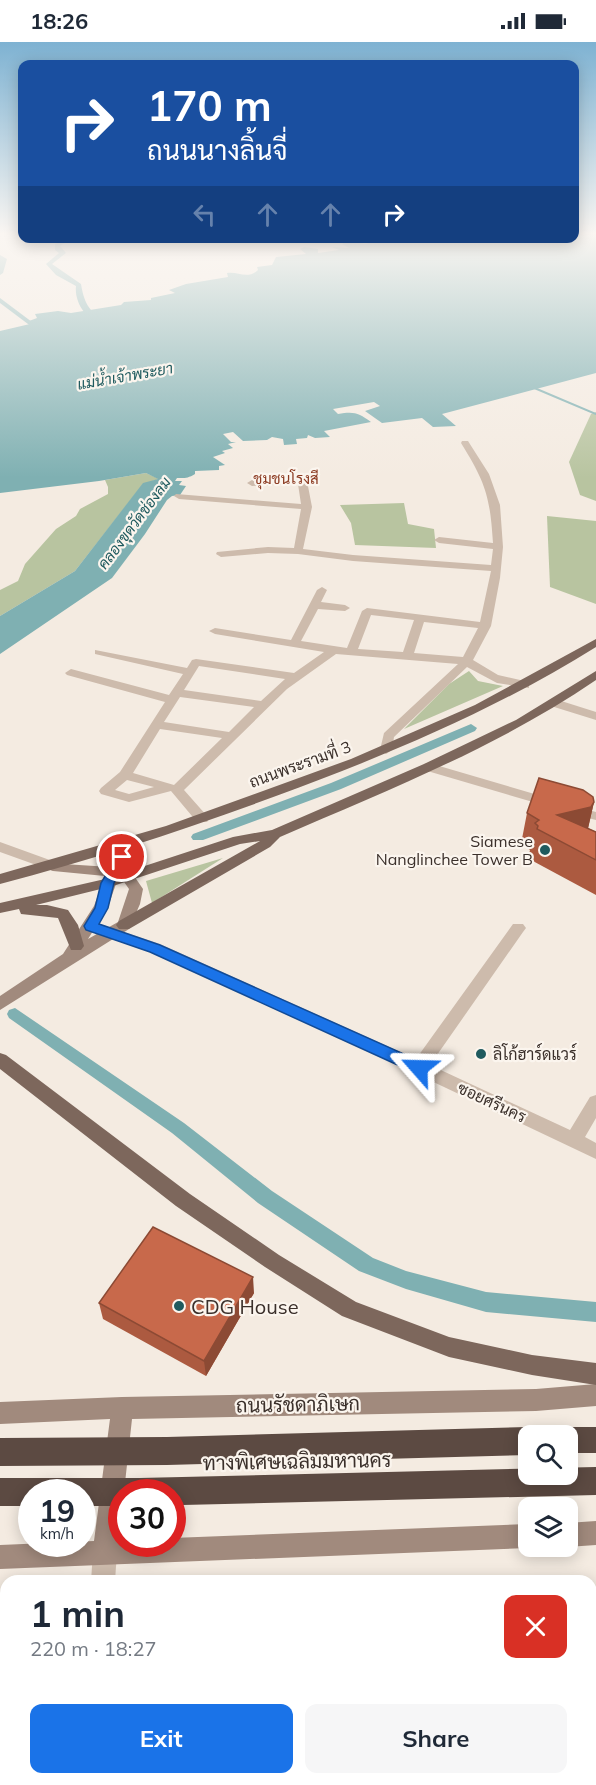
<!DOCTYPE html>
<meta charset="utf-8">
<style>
:root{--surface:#fff;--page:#f6f6f7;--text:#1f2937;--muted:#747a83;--accent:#1a73e8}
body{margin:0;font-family:Mulish,Sarabun,sans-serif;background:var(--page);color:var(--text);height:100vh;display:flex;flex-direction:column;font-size:22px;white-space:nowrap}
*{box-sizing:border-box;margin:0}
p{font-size:20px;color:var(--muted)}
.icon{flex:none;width:33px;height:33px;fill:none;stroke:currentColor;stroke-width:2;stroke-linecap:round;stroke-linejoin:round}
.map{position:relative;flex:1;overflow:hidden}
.sheet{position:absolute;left:0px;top:1533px;width:597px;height:210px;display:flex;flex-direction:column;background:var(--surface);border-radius:18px 18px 0 0;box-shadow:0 3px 15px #0003}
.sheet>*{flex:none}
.top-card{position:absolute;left:18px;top:18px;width:561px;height:183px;border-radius:12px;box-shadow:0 3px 15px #0003;background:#1a4fa0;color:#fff;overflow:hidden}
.buttons{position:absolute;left:518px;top:1383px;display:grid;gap:12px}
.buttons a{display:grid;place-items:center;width:60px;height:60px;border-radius:12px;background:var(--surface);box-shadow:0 3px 15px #0003;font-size:30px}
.speed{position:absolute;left:18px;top:1437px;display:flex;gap:12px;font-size:30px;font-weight:700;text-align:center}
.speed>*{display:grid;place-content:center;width:78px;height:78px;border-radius:50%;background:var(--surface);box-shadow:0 3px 15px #0003;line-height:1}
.speed small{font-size:15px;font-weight:400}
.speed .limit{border:9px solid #d22;background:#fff;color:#111}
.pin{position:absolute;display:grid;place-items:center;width:51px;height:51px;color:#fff;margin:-26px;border:3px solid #fff;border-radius:50%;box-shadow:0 2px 6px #0007}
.me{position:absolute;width:66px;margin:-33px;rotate:295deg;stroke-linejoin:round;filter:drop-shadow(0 0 4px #0008)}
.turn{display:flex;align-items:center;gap:21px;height:126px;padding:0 30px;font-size:27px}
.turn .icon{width:78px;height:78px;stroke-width:2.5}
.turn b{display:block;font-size:42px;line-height:51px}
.lanes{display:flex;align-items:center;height:57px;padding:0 30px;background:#0003;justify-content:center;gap:30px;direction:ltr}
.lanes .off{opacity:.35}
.round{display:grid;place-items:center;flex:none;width:63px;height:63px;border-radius:12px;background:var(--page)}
.head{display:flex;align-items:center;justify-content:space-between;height:102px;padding:0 30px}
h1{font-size:36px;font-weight:700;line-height:45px}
.action{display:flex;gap:12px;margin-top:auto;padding:12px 30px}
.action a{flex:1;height:69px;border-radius:12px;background:var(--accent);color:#fff;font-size:24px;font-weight:700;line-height:69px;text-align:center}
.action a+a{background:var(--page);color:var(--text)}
.status{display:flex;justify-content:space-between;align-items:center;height:42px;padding:0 30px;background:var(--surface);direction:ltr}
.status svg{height:16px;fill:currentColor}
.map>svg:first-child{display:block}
.green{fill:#b8c4a0}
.water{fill:#7fb0b2}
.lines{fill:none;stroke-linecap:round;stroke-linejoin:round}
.stream{stroke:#7fb0b2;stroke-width:2}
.canal{fill:#7fb0b2;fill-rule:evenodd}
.street{fill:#cdbbac;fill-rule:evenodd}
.secondary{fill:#a18a7d;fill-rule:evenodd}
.primary{fill:#7d675c;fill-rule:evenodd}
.highway{fill:#5c4a42;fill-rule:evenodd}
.highway-bridge{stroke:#5c4a42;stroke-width:28}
.wall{fill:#ac5a40}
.shaded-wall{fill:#8c4a34}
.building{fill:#c8694b;stroke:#8c4a34;stroke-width:1.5}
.route{fill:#1a73e8;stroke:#114b97;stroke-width:1.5}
.poi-dot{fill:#1f5a5e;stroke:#fbf5ee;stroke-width:2}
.labels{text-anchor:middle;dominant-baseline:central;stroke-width:4.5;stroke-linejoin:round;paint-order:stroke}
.far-water-label{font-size:15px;font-style:italic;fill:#1f5a5e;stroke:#fbf5ee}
.far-neighbourhood-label{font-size:15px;fill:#8c3b22;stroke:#fbf5ee}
.street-label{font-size:16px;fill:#3b302b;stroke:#fbf5ee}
.poi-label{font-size:16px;fill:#3b302b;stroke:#fbf5ee;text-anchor:end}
.near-poi-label{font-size:20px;fill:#3b302b;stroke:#fbf5ee;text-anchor:start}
.near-street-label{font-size:20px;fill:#3b302b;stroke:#fbf5ee}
</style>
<div class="status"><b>18:26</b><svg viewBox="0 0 49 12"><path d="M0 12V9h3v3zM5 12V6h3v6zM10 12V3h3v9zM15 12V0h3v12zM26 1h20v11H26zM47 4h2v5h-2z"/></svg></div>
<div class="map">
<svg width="596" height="1743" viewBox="0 0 596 1743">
<rect width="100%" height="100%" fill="#f4ebe1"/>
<!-- green -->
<g class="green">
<polygon points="596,370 596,459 580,453 569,420 591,372"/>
<polygon points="146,431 159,437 143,442 75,529 0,574 0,548 18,539 25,522 56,487 76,474 80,467 108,452 108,445 105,438"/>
<polygon points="404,461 408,482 434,487 436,506 355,503 351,481 340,463"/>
<polygon points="547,474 596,479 596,562 550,545"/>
<polygon points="469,629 478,639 503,644 404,687 449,642"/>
<polygon points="223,816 152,861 146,839"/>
</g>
<!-- water -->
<path class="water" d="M575 192H596V331L442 372 456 384 433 385 422 376 382 381 365 369 380 364 374 360 333 367 338 372C354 369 359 371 371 380L324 389 330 395 315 396 308 393 307 396 296 397 297 402 284 403 283 397 272 395 267 398 243 399 233 390 223 392 231 400H236L228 402 233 406 222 409 225 411 213 415 225 423 219 424V428L195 429V432C187 437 183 436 177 436L175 439H182L179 443 186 444 180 453 172 454 167 458 145 492 112 536 0 612V574L75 529 143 441 158 437 146 431 99 439 0 451V289L30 282 29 279 37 276 35 272 58 269 71 271 121 263 124 260 151 258V256L175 251 169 248 186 242 228 235 227 231C238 229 247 238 258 228L257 225 272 223 276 215 306 212 300 207 304 205 318 207V211L339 208 332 205 349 206 342 202 346 199 366 202 372 199 368 197 574 196Z"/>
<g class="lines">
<!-- stream -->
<polyline class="stream" points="532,345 596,372"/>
<!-- canal -->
<g class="canal">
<path d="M65 196H73L60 204 66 211 52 222 81 242C84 260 88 268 104 279V281C87 281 74 260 76 244L56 233 46 222 59 211 55 208V202Z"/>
<polygon points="0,213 7,217 3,231 0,233"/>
<polygon points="0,256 48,292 48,294 44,294 0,261"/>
<polygon points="471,682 477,686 475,689 341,747 203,798 193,798 191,795 193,792 331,741"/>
<polygon points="15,966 184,1081 272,1149 373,1216 406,1229 486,1250 596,1260 596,1280 486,1270 406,1247 359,1229 258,1161 172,1091 9,976 7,972 9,968"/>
<rect x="0" y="1568" width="6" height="24"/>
</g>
<!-- street -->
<g class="street">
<path d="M462 399H468L489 432 500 463 503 505 500 536 491 584 473 618 498 633 529 640V646L497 641 467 625 394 695 392 708 386 712 380 708 384 691 458 622 336 612 287 647 184 748 207 774 209 777 207 780H197L171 749 129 760 101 752 99 749 101 746 120 730 165 660 67 633 65 631 71 627 169 653 183 632 95 612V608L187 626 192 618 196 617 294 631 324 610 215 592 209 589 215 586 291 598 317 548 322 545 327 548 321 560 345 563 350 566 345 569 318 567 301 599 347 606 362 569 367 566 480 580 491 529 353 519 298 512 268 511 221 515 216 512 217 510 268 505 294 506 301 467 179 457 174 454 176 452 301 462 298 442 252 444 247 441 252 438 302 436 307 439 312 465 303 507 353 513 491 523 493 507 439 501 434 498 439 495 493 501C490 455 486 441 461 401ZM371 573 414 578 403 610 358 607ZM424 580 478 586 463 615 414 611ZM199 624 285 637 261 659 184 648ZM180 655 254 665 229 690 164 680ZM160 687 222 696 174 743 133 731ZM127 738 154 745 129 752 115 748Z"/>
<polygon points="555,657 596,670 596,678 551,664 551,658"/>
<polygon points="429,721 555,758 557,761 550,765 424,728 423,725 424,722"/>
<polygon points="573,764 596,770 596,778 568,771 566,768"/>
<polygon points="0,800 58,821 60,824 53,829 0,810"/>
<polygon points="91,879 160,902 416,1017 513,882 523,882 526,886 523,890 430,1023 570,1088 590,1055 596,1053 596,1076 585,1095 596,1101 596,1117 311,982 150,910 86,888 83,884 86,880"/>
<polygon points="105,1498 113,1502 117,1510 115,1539 91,1539 93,1510 97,1502"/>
<polygon points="332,1737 367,1737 370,1743 334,1743"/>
</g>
<!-- secondary -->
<g class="secondary">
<path d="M131 795 138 800 123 828 132 831 143 847 140 862 129 887 0 968V954L63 912 94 864 105 834 53 829 48 827 46 824 48 821 110 825 126 797ZM118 836 122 837 129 847 118 880 88 897 108 865Z"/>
<polygon points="596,1342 596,1364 536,1369 132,1377 124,1450 122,1450 118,1498 122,1498 122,1502 172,1502 172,1496 528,1482 528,1504 531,1504 528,1506 0,1527 0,1503 94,1499 110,1377 0,1382 0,1360 122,1355 536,1347"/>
<polygon points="596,1479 596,1503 567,1505 566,1504 567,1481"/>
</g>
<!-- primary -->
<g class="primary">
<path d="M596 597V605C495 668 388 713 276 754 185 788 94 817 0 842V832L166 784 351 717 475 663Z"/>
<path d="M596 629V638C498 705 388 748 280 795L270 805 129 887H119L116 883 119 879 260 799 240 802 113 844 36 863H47L68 868 78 883 84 904 81 908H71L58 876 21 872 19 867 0 871V861L105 837 233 795 272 788 424 722 516 678Z"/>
<polygon points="0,1011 6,1013 190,1152 279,1213 356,1260 449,1295 532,1313 596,1321 596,1343 532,1333 449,1315 342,1274 265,1225 176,1164 0,1027"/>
</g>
<!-- highway -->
<polygon class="highway" points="567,1385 596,1385 596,1411 567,1411 567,1394 556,1394 558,1389"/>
<!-- highway-bridge -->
<g class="highway-bridge">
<polyline points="0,1410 167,1409 528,1399"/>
<polyline points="0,1450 140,1450 596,1439"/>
</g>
</g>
<!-- wall -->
<g class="wall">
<polygon points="594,760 588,786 596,790 596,853 531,818 532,814 529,812 530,808 521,802 527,771"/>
<polygon points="254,1251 206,1334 103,1277 99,1261"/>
<polygon points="591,1570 596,1570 596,1595 591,1592"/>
</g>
<!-- shaded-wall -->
<g class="shaded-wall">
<polygon points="594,760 587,791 557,773"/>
<polygon points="253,1235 254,1251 206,1334 204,1319"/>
</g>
<!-- building -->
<g class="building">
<polygon points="539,736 583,748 593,755 594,760 591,765 557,773 596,790 596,818 537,787 538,784 535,781 539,778 527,771"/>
<polygon points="153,1185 253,1235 204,1319 99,1261"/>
<polygon points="591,1570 596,1570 596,1587 591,1585"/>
</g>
<!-- sky -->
<linearGradient id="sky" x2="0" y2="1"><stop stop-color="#7eb2d2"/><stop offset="0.44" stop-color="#faf6f2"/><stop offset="1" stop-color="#faf6f2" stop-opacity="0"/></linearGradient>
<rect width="596" height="436" fill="url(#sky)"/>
<!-- route -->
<polygon class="route" points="122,811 129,815 114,841 108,866 99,882 160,903 424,1021 427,1026 424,1030 419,1032 413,1030 150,910 86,888 84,884 95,866 101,841 118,812"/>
<!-- markers -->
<g class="poi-dot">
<circle cx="545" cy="808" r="6"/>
<circle cx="481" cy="1012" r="6"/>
<circle cx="179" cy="1264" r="6"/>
</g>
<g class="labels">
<!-- far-water labels -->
<g class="far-water-label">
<text transform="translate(125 334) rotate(-10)">แม่น้ำเจ้าพระยา</text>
<text transform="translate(134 481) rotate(-53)">คลองขุดวัดช่องลม</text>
</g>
<!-- far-neighbourhood labels -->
<g class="far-neighbourhood-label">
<text x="286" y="436">ชุมชนโรงสี</text>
</g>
<!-- street labels -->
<g class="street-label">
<text transform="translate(300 722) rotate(-20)">ถนนพระรามที่ 3</text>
<text transform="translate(492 1060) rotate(25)">ซอยศรีนคร</text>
</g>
<!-- poi labels -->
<g class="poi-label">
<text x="533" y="799">Siamese<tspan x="533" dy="18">Nanglinchee Tower B</tspan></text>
<text x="493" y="1012" text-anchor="start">ลิโก้ฮาร์ดแวร์</text>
</g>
<!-- near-poi labels -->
<g class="near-poi-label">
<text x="191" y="1264">CDG House</text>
</g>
<!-- near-street labels -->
<g class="near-street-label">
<text transform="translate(298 1362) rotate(-1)">ถนนรัชดาภิเษก</text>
<text transform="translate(297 1419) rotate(-1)">ทางพิเศษเฉลิมมหานคร</text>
</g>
</g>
</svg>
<div class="buttons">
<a><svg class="icon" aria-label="search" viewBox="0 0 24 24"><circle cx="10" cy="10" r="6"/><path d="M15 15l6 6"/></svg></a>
<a><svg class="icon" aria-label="layers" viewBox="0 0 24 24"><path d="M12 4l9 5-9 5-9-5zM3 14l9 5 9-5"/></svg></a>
</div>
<div class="speed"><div>19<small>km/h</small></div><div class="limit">30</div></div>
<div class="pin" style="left:122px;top:815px;background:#d93025"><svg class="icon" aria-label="arrive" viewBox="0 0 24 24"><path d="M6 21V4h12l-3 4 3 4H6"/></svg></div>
<svg class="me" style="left:419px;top:1026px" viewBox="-20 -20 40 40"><path d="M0-17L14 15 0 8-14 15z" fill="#1a73e8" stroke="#fff" stroke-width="4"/></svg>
<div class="top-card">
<div class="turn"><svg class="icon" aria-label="right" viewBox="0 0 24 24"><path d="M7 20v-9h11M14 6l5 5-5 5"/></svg><div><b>170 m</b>ถนนนางลิ้นจี่</div></div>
<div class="lanes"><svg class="icon off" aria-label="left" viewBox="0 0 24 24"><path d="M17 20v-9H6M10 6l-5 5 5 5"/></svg><svg class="icon off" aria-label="ahead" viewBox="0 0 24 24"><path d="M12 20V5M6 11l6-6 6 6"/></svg><svg class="icon off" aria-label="ahead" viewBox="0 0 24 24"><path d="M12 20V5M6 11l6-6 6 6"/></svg><svg class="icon" aria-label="right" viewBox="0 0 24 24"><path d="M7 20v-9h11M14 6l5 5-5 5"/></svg></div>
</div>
<section class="sheet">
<div class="head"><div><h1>1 min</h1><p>220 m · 18:27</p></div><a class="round" style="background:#d93025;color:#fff"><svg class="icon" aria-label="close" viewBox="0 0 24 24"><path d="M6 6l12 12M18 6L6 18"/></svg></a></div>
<div class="action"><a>Exit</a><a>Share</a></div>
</section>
</div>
